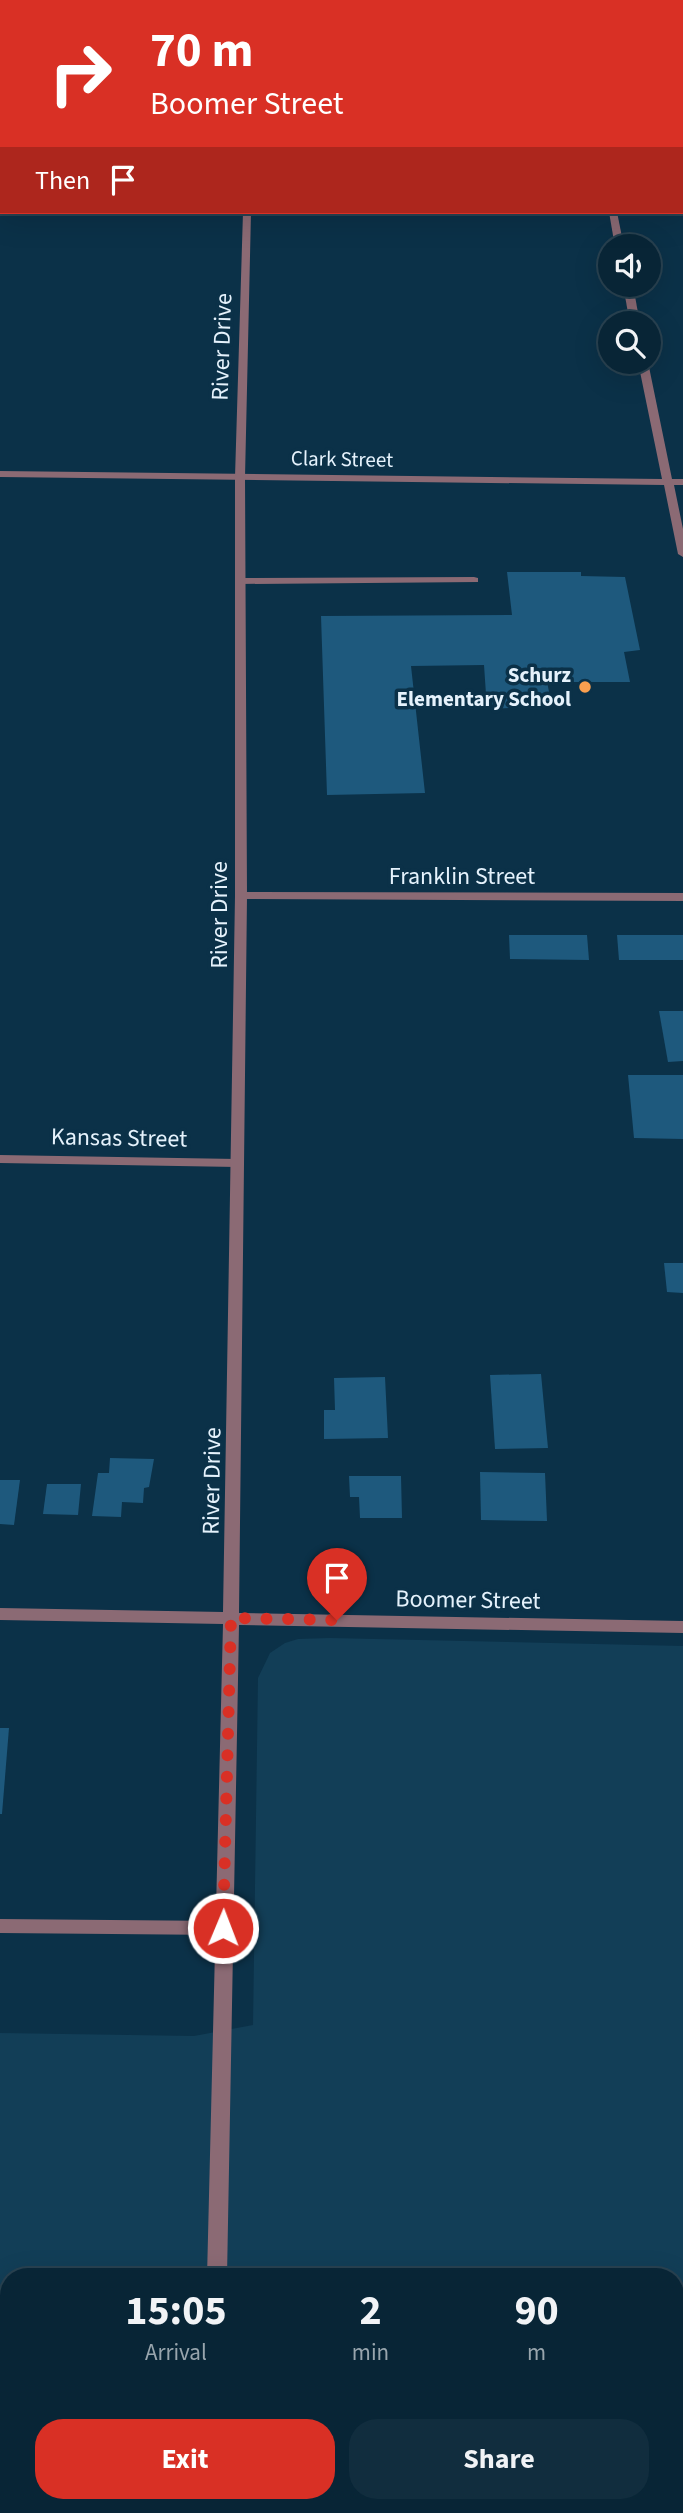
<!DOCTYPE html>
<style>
:root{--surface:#082536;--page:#112d3e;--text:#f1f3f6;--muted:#98a5ad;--line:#294251;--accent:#d93025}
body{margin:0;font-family:"Source Sans 3",sans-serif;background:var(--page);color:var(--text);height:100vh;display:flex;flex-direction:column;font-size:26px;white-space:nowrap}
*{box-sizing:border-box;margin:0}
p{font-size:23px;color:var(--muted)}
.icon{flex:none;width:38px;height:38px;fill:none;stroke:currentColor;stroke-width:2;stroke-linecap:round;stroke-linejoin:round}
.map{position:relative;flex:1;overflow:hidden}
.side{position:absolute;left:0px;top:2268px;width:684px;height:245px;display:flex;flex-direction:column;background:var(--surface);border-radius:28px 28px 0 0;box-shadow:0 7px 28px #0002,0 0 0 2px var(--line)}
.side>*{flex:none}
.hud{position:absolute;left:0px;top:0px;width:684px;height:214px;box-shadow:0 7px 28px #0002,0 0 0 2px var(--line);background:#d93025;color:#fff;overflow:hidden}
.controls{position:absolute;left:598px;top:234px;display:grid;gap:14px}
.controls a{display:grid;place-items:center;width:63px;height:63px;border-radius:50%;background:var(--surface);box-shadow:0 7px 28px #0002,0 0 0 2px var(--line);font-size:35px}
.pin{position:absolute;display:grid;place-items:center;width:60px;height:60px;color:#fff;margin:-72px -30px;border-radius:50% 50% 50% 0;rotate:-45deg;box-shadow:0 0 7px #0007}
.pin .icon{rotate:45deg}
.me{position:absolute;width:77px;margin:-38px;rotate:1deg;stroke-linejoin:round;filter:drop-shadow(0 0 5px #0008)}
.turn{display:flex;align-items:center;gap:24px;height:147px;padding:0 35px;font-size:32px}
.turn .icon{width:91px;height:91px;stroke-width:2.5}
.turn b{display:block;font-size:49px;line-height:60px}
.then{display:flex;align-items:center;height:66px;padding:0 35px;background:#0003;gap:14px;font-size:26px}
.eta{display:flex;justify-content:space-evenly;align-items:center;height:119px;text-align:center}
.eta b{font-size:42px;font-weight:700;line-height:49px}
.action{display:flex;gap:14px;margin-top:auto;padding:14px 35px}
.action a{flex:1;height:80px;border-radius:28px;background:var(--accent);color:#fff;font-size:28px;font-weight:700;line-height:80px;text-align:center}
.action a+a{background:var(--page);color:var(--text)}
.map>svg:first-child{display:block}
.built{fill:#123e57;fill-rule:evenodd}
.building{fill:#1e597d}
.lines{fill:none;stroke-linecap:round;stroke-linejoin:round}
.service{fill:#8b6a74;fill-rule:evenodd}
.minor{fill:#8b6a74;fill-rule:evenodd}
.tertiary{fill:#8b6a74;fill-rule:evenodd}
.route{stroke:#d93025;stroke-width:12;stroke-dasharray:0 21.6}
.poi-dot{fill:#fa9f4f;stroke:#0b3148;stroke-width:2.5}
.labels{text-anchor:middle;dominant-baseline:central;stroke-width:7;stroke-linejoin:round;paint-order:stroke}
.far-street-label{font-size:21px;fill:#e5f2fc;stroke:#0b3148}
.far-poi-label{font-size:21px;font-weight:bold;fill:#e5f2fc;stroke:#0b3148;text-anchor:end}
.street-label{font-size:24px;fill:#e5f2fc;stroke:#0b3148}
</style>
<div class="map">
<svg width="683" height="2513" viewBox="0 0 683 2513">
<rect width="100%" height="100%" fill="#0b3148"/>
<!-- built -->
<path class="built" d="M330 1638 683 1646V2513H0V2033L194 2036 253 2025 258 1678 270 1653 285 1643 298 1639ZM9 2277H676V2504H9Z"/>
<!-- building -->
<g class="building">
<polygon points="507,572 581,572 581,576 625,577 640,650 624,652 630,682 547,682 552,706 487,709 484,665 411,666 425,793 327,795 321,616 512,615"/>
<polygon points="509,935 587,935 589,960 510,959"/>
<polygon points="617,935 683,935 683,960 619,960"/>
<polygon points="659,1011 683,1011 683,1061 668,1062"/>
<polygon points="628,1075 683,1075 683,1139 634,1138"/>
<polygon points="664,1263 683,1263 683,1293 667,1292"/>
<polygon points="541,1374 548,1448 495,1449 490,1375"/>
<polygon points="385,1377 388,1438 324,1439 324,1410 335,1410 334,1378"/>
<polygon points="110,1458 154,1459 149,1487 144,1488 143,1503 122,1502 121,1517 92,1516 98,1473 109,1473"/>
<polygon points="480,1472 545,1473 547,1521 481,1520"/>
<polygon points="349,1476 401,1476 402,1518 360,1518 359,1497 350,1497"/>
<polygon points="0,1480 20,1480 14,1525 0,1524"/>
<polygon points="47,1484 81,1484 78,1515 43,1514"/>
<polygon points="0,1728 9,1728 2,1814 0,1814"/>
</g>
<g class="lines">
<!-- service -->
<g class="service">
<polygon points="474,577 478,578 478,582 240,584 235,581 240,578"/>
<polygon points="0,1919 223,1921 229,1923 232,1928 229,1933 223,1935 0,1933"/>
</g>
<!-- minor -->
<g class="minor">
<rect x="569" y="0" width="8" height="2"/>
<rect x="0" y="178" width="2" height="6"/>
<rect x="682" y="182" width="1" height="6"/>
<polygon points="609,212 617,212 624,247 615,247"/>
<polygon points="623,285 633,285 640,324 630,324"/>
<polygon points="638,362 648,362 672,479 683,479 683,485 674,485 683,529 683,557 678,554 664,485 0,477 0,471 662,479"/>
<polygon points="241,892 683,893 683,901 237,899 235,896 237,893"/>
<polygon points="0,1155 237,1159 244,1163 237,1167 0,1163"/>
</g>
<!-- tertiary -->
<g class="tertiary">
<rect x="245" y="0" width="8" height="2"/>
<polygon points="243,212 251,212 245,477 247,896 239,1613 683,1621 683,1633 239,1625 227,2277 207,2277 223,1624 0,1620 0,1608 223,1612 235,896 235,477"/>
<rect x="201" y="2504" width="20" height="9"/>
</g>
</g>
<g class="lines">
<!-- route -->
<polyline class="route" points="223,1928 231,1618 337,1620"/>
</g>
<!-- markers -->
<circle class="poi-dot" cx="585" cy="687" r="7"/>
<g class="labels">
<!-- far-street labels -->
<g class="far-street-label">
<text transform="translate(342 459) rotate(1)">Clark Street</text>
</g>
<!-- far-poi labels -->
<g class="far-poi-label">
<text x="571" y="675">Schurz<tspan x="571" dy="24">Elementary School</tspan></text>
</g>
<!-- street labels -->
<g class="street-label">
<text transform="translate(222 347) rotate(-88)">River Drive</text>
<text x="462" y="876">Franklin Street</text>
<text transform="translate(219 915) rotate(-90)">River Drive</text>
<text transform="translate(119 1138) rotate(1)">Kansas Street</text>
<text transform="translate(212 1481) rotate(-89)">River Drive</text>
<text transform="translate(468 1600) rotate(1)">Boomer Street</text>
</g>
</g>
</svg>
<div class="controls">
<a><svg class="icon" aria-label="sound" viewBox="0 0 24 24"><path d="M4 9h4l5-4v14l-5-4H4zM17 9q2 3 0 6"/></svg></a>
<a><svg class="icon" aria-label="search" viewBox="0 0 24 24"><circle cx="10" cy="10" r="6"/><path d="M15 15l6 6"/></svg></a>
</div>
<div class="pin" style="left:337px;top:1620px;background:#d93025"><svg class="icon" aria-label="arrive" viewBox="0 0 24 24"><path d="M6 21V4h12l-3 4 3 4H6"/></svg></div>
<svg class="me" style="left:223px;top:1928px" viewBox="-20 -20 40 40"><circle r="17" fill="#d93025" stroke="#fff" stroke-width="3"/><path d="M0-11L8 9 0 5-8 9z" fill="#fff"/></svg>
<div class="hud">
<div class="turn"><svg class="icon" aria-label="right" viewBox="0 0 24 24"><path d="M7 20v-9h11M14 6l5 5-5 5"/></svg><div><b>70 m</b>Boomer Street</div></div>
<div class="then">Then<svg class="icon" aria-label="arrive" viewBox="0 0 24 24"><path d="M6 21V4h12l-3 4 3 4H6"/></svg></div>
</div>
<section class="side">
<div class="eta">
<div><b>15:05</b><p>Arrival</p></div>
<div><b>2</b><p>min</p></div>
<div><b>90</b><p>m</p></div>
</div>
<div class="action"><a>Exit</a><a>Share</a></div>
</section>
</div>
